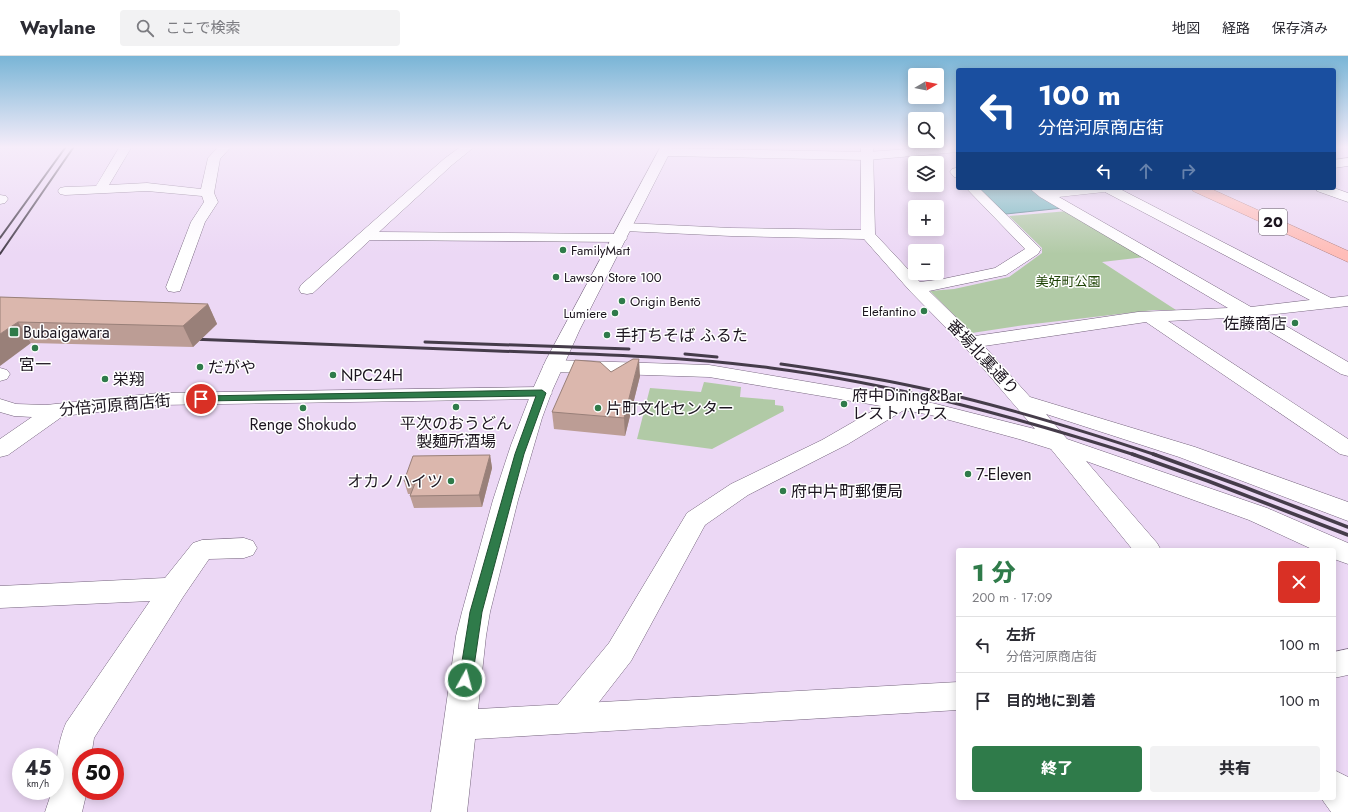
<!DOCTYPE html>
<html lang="ja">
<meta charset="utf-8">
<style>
:root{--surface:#fff;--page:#f2f2f3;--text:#2b2b33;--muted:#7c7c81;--line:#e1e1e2;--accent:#2f7b4a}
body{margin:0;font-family:Jost,"Noto Sans JP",sans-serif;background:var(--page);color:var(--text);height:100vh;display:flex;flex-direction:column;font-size:15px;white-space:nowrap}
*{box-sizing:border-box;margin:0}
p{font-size:13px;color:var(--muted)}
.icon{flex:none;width:22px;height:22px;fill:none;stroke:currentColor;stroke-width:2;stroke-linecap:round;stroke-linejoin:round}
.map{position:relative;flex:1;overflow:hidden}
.drawer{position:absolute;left:956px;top:492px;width:380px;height:252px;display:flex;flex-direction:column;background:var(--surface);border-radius:4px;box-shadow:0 2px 10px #0003}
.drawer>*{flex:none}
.guide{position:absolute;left:956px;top:12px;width:380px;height:122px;border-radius:4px;box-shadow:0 2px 10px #0003;background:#1a4fa0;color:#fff;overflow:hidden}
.needle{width:26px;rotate:80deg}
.controls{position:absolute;left:908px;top:12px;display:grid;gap:8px}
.controls a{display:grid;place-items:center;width:36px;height:36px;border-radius:4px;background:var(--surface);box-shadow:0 2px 10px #0003;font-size:20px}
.speed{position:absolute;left:12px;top:692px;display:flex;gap:8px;font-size:20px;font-weight:700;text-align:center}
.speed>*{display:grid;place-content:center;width:52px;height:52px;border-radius:50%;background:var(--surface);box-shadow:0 2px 10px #0003;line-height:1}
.speed small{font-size:10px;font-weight:400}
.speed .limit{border:6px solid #d22;background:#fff;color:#111}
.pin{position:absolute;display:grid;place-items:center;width:34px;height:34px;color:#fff;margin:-17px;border:2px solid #fff;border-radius:50%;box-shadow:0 1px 4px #0007}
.me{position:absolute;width:44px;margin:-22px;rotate:7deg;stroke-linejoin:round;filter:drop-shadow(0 0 3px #0008)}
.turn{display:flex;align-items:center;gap:14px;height:84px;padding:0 16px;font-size:18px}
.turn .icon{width:52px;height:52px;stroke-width:2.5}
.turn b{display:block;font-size:28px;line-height:34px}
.lanes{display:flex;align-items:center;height:38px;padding:0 16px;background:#0003;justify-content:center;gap:20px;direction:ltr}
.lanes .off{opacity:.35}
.round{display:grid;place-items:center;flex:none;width:42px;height:42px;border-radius:4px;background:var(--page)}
.summary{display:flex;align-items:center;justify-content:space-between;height:68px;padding:0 16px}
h1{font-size:24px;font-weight:800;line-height:30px;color:var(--accent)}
.primary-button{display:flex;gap:8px;margin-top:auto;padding:8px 16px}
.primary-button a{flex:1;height:46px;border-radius:4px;background:var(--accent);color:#fff;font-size:16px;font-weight:800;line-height:46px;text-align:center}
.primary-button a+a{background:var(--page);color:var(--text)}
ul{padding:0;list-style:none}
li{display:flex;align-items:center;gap:12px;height:56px;padding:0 16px;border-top:1px solid var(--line)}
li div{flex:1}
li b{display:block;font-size:15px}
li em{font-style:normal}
header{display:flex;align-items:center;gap:24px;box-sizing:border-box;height:56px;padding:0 20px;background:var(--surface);border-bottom:1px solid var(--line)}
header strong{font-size:19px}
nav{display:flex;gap:22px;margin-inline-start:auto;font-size:14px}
.search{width:280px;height:36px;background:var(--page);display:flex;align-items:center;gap:10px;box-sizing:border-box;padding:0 14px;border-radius:4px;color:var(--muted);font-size:15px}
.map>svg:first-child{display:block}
.green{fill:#b1caa6}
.water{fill:#74b6bc;stroke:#5a868d}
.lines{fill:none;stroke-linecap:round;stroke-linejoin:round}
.street-casing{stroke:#75647d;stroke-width:1}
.secondary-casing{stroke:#75647d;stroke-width:1}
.highway-casing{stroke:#b08282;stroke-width:1}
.street{fill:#fff;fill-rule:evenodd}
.secondary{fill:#fff;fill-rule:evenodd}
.highway{fill:#ffbdb8;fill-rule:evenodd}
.rail-far2{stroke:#453c4a;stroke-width:2}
.rail-far1{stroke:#453c4a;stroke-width:3}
.rail{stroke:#453c4a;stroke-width:3.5}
.wall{fill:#bc9d95}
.shaded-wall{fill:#998079}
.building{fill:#dbb7ad;stroke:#998079}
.route{fill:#2f7b4a;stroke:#1f5030}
.poi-dot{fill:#2f7b4a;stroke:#fff;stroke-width:1.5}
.labels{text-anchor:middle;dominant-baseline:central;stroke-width:3;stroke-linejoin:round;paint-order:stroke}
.far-poi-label{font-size:13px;fill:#1c151f;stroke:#fff;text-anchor:start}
.far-park-label{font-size:13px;fill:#1c4103;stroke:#fff}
.shield{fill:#fff;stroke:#605b62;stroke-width:1}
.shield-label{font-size:15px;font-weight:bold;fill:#1c151f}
.poi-label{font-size:16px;fill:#1c151f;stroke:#fff;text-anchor:start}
.street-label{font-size:16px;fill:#1c151f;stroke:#fff}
</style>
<header>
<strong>Waylane</strong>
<div class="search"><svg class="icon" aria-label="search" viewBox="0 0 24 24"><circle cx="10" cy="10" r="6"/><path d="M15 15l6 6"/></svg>ここで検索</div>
<nav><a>地図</a><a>経路</a><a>保存済み</a></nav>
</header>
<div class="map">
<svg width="1348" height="756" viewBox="0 0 1348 756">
<rect width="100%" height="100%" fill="#ecd8f5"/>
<!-- green -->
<g class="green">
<polygon points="1068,155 1145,201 1102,206 1176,254 1154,254 1025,269 972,277 930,235 954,233 1009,221 1042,197 1042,192 1009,160"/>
<polygon points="704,326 741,331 740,341 775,344 775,349 783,350 784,355 712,393 637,383 650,332 701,336"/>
</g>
<!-- water -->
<polygon class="water" points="979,132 1028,132 1063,152 1006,158"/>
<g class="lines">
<defs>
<g id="street">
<polygon points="119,92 131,92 109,129 147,127 201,133 208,102 217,92 230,92 220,103 214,137 218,146 205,166 180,235 174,236 168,235 166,231 191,166 204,146 202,140 147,135 65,139 60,138 58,135 60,132 65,131 96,130"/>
<polygon points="459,92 473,92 452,109 379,176 620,178 625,179 627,182 625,185 620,186 370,184 313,237 307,238 301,237 299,233 301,229 444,103"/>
<path d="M861 92H873L875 178 920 226 943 223 995 212 1025 193 966 132H979L1041 193 1038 198 1006 219 929 235 975 280 1138 256 1228 252 1040 141 1029 132H1044L1048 134 1066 132H1118L1331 242 1348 240V250L1267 259 1348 306V320L1341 318 1245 261 1168 265 1348 383V400L1340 398 1146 266 984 290 1030 341 1195 391 1348 446V465L1179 401 1046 358 1067 383 1267 452 1348 487V508L1334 503V494H1314L1249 464 1086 405 1157 487 1161 494H1133L1051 393 1019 383 931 359 904 354 848 388 748 439 705 469 631 605 578 673 567 677 556 673 551 662 556 651 609 587 687 457 731 428 822 384 881 350 709 321 553 316 546 314 543 310 546 306 553 304 709 309 932 347 1035 373 964 290 910 235 864 183 731 180 625 175 620 174 618 171 620 168 625 167 731 172 861 174ZM1105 136 1310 244 1251 251 1059 141Z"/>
<polygon points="1348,102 1348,110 1334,112 1334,104"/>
<polygon points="956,112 958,112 958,122 954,121 950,116 952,113"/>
<polygon points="1316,132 1334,132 1348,137 1348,146 1317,135"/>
<polygon points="0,139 6,140 8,143 5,147 0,148"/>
<polygon points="0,312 7,314 10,318 7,323 0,325"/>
<polygon points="542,331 549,333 552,337 549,341 542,343 158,349 63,360 8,399 0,401 0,383 32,361 14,360 0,356 0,343 16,348 46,349 158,337"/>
<path d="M244 482 253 485 257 492 253 499 244 502 209 503 183 541 94 682 91 701H81V735H87L82 756H45L52 735H55C55 712 57 688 66 667L150 545 0 552V530L165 522 193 487 202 484Z"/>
<polygon points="1334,714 1348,721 1348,756 1331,756 1321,742 1334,742"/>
</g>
<g id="secondary">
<polygon points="660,92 867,96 923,92 958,92 958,96 867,104 668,100 580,273 552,335 542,362 518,444 490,556 486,580 478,653 958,626 958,654 475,683 467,756 431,756 456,580 462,556 493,444 511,389 532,335 546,304"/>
<polygon points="1348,593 1348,619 1334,622 1334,596"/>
</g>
<polygon id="highway" points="1192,132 1209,132 1348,195 1348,206 1193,135"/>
</defs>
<!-- street casing -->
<use href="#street" class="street-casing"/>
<!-- secondary casing -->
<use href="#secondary" class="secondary-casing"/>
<!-- highway casing -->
<use href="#highway" class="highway-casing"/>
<!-- street -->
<use href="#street" class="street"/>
<!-- secondary -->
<use href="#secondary" class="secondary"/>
<!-- highway -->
<use href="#highway" class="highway"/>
<!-- rail-far2 -->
<g class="rail-far2">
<polyline points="0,182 65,92"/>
<polyline points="0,198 73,92"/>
</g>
<!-- rail-far1 -->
<g class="rail-far1">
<path d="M190 283C292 287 395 291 497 295 589 298 680 300 771 312 895 328 1016 361 1135 399"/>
<polyline points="425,286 629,293"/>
<polyline points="685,298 717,301"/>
<path d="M781 308C823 314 865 320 907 329 991 346 1075 372 1156 399"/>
</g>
<!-- rail -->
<g class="rail">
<polyline points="1132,398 1208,425 1348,479"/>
<polyline points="1153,398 1244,431 1348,471"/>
</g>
</g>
<!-- wall -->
<g class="wall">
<polygon points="0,241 208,248 217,268 193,291 31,287"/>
<polygon points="611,316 640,320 625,380 554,373 552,356"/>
<polygon points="490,399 492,412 482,451 414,452 410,440 411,438 408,438 404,425"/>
</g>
<!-- shaded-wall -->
<g class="shaded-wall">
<polygon points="208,248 217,268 193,291 183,270"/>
<polygon points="18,266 31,287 0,310 0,278"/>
<polygon points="639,303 640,320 625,380 624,362"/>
<polygon points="490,399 492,412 482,451 479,439"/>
</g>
<!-- building -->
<g class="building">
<polygon points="0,241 208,248 183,270 18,266 0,278"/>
<polygon points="633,303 639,303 624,362 552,356 575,304 600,306 611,316"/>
<polygon points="490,399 479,439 410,440 416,425 404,425 413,400"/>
</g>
<!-- sky -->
<linearGradient id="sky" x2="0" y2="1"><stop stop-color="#79b5d6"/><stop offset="0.46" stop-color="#f6edfa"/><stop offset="1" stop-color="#f6edfa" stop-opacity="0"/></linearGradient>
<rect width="1348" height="198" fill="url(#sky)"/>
<!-- route -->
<polygon class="route" points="542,334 546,337 524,398 482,556 472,624 470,628 465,630 461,628 459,624 470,556 515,398 536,340 201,345 196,343 201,340"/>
<!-- markers -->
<g class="poi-dot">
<circle cx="563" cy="194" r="4"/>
<circle cx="556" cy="221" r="4"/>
<circle cx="622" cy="245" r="4"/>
<circle cx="924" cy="255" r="4"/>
<circle cx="615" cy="257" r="4"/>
<circle cx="1295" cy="267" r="4"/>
<rect x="9" y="271" width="10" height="10" rx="2"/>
<circle cx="607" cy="279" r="4"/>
<circle cx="35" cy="292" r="4"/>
<circle cx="200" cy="311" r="4"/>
<circle cx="333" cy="319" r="4"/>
<circle cx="105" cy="323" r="4"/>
<circle cx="844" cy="348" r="4"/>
<circle cx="456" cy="351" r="4"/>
<circle cx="303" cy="352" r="4"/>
<circle cx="598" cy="352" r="4"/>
<circle cx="968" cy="418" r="4"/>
<circle cx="451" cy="425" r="4"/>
<circle cx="783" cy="435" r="4"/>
</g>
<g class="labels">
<!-- far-poi labels -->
<g class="far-poi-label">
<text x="571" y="194">FamilyMart</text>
<text x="564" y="221">Lawson Store 100</text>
<text x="630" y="245">Origin Bentō</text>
<text x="916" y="255" text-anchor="end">Elefantino</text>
<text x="607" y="257" text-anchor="end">Lumiere</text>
</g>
<!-- far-park labels -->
<g class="far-park-label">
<text x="1068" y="225">美好町公園</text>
</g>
<!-- shield labels -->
<rect class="shield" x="1259" y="153" width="28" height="26" rx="3"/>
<g class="shield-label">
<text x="1273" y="166">20</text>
</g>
<!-- poi labels -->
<g class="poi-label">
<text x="1287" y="267" text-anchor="end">佐藤商店</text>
<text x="23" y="276">Bubaigawara</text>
<text x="615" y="279">手打ちそば ふるた</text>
<text x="35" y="308" text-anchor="middle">宮一</text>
<text x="208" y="311">だがや</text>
<text x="341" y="319">NPC24H</text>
<text x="113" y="323">栄翔</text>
<text x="852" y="339">府中Dining&amp;Bar<tspan x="852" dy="18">レストハウス</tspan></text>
<text x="606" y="352">片町文化センター</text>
<text x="456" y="367" text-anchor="middle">平次のおうどん<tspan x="456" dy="18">製麺所酒場</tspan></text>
<text x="303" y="368" text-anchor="middle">Renge Shokudo</text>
<text x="976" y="418">7-Eleven</text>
<text x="443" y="425" text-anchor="end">オカノハイツ</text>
<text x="791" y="435">府中片町郵便局</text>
</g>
<!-- street labels -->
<g class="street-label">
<text transform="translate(983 301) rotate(47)">番場北裏通り</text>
<text transform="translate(115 349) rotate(-5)">分倍河原商店街</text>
</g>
</g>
</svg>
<div class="controls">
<a><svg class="needle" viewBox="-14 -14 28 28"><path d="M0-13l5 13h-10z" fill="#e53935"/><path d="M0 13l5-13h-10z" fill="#7c7c81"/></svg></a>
<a><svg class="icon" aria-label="search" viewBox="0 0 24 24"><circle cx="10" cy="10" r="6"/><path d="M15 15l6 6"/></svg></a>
<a><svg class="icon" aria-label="layers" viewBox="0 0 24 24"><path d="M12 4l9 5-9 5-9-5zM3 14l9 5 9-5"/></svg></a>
<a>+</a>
<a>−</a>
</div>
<div class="speed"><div>45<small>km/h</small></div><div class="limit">50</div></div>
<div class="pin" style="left:201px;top:343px;background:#d93025"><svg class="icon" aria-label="arrive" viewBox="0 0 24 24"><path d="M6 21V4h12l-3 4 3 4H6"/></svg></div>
<svg class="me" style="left:465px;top:624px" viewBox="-20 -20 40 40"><circle r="17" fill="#2f7b4a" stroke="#fff" stroke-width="3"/><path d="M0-11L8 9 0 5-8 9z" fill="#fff"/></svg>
<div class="guide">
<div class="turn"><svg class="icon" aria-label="left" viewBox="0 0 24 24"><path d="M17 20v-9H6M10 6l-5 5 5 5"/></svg><div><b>100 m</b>分倍河原商店街</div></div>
<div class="lanes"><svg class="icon" aria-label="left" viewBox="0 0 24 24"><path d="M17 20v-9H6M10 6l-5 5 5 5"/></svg><svg class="icon off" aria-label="ahead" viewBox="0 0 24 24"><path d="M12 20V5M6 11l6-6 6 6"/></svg><svg class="icon off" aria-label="right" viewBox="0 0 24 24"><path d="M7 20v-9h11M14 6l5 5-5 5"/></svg></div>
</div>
<section class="drawer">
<div class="summary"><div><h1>1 分</h1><p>200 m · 17:09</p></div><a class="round" style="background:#d93025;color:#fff"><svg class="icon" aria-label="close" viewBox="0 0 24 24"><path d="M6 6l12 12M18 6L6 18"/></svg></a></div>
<ul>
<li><svg class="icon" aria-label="left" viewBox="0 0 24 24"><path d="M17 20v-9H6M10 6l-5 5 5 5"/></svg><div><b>左折</b><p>分倍河原商店街</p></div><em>100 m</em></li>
<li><svg class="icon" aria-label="arrive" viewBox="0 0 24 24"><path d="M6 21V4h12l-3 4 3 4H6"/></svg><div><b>目的地に到着</b></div><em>100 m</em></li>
</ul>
<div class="primary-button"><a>終了</a><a>共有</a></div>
</section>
</div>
